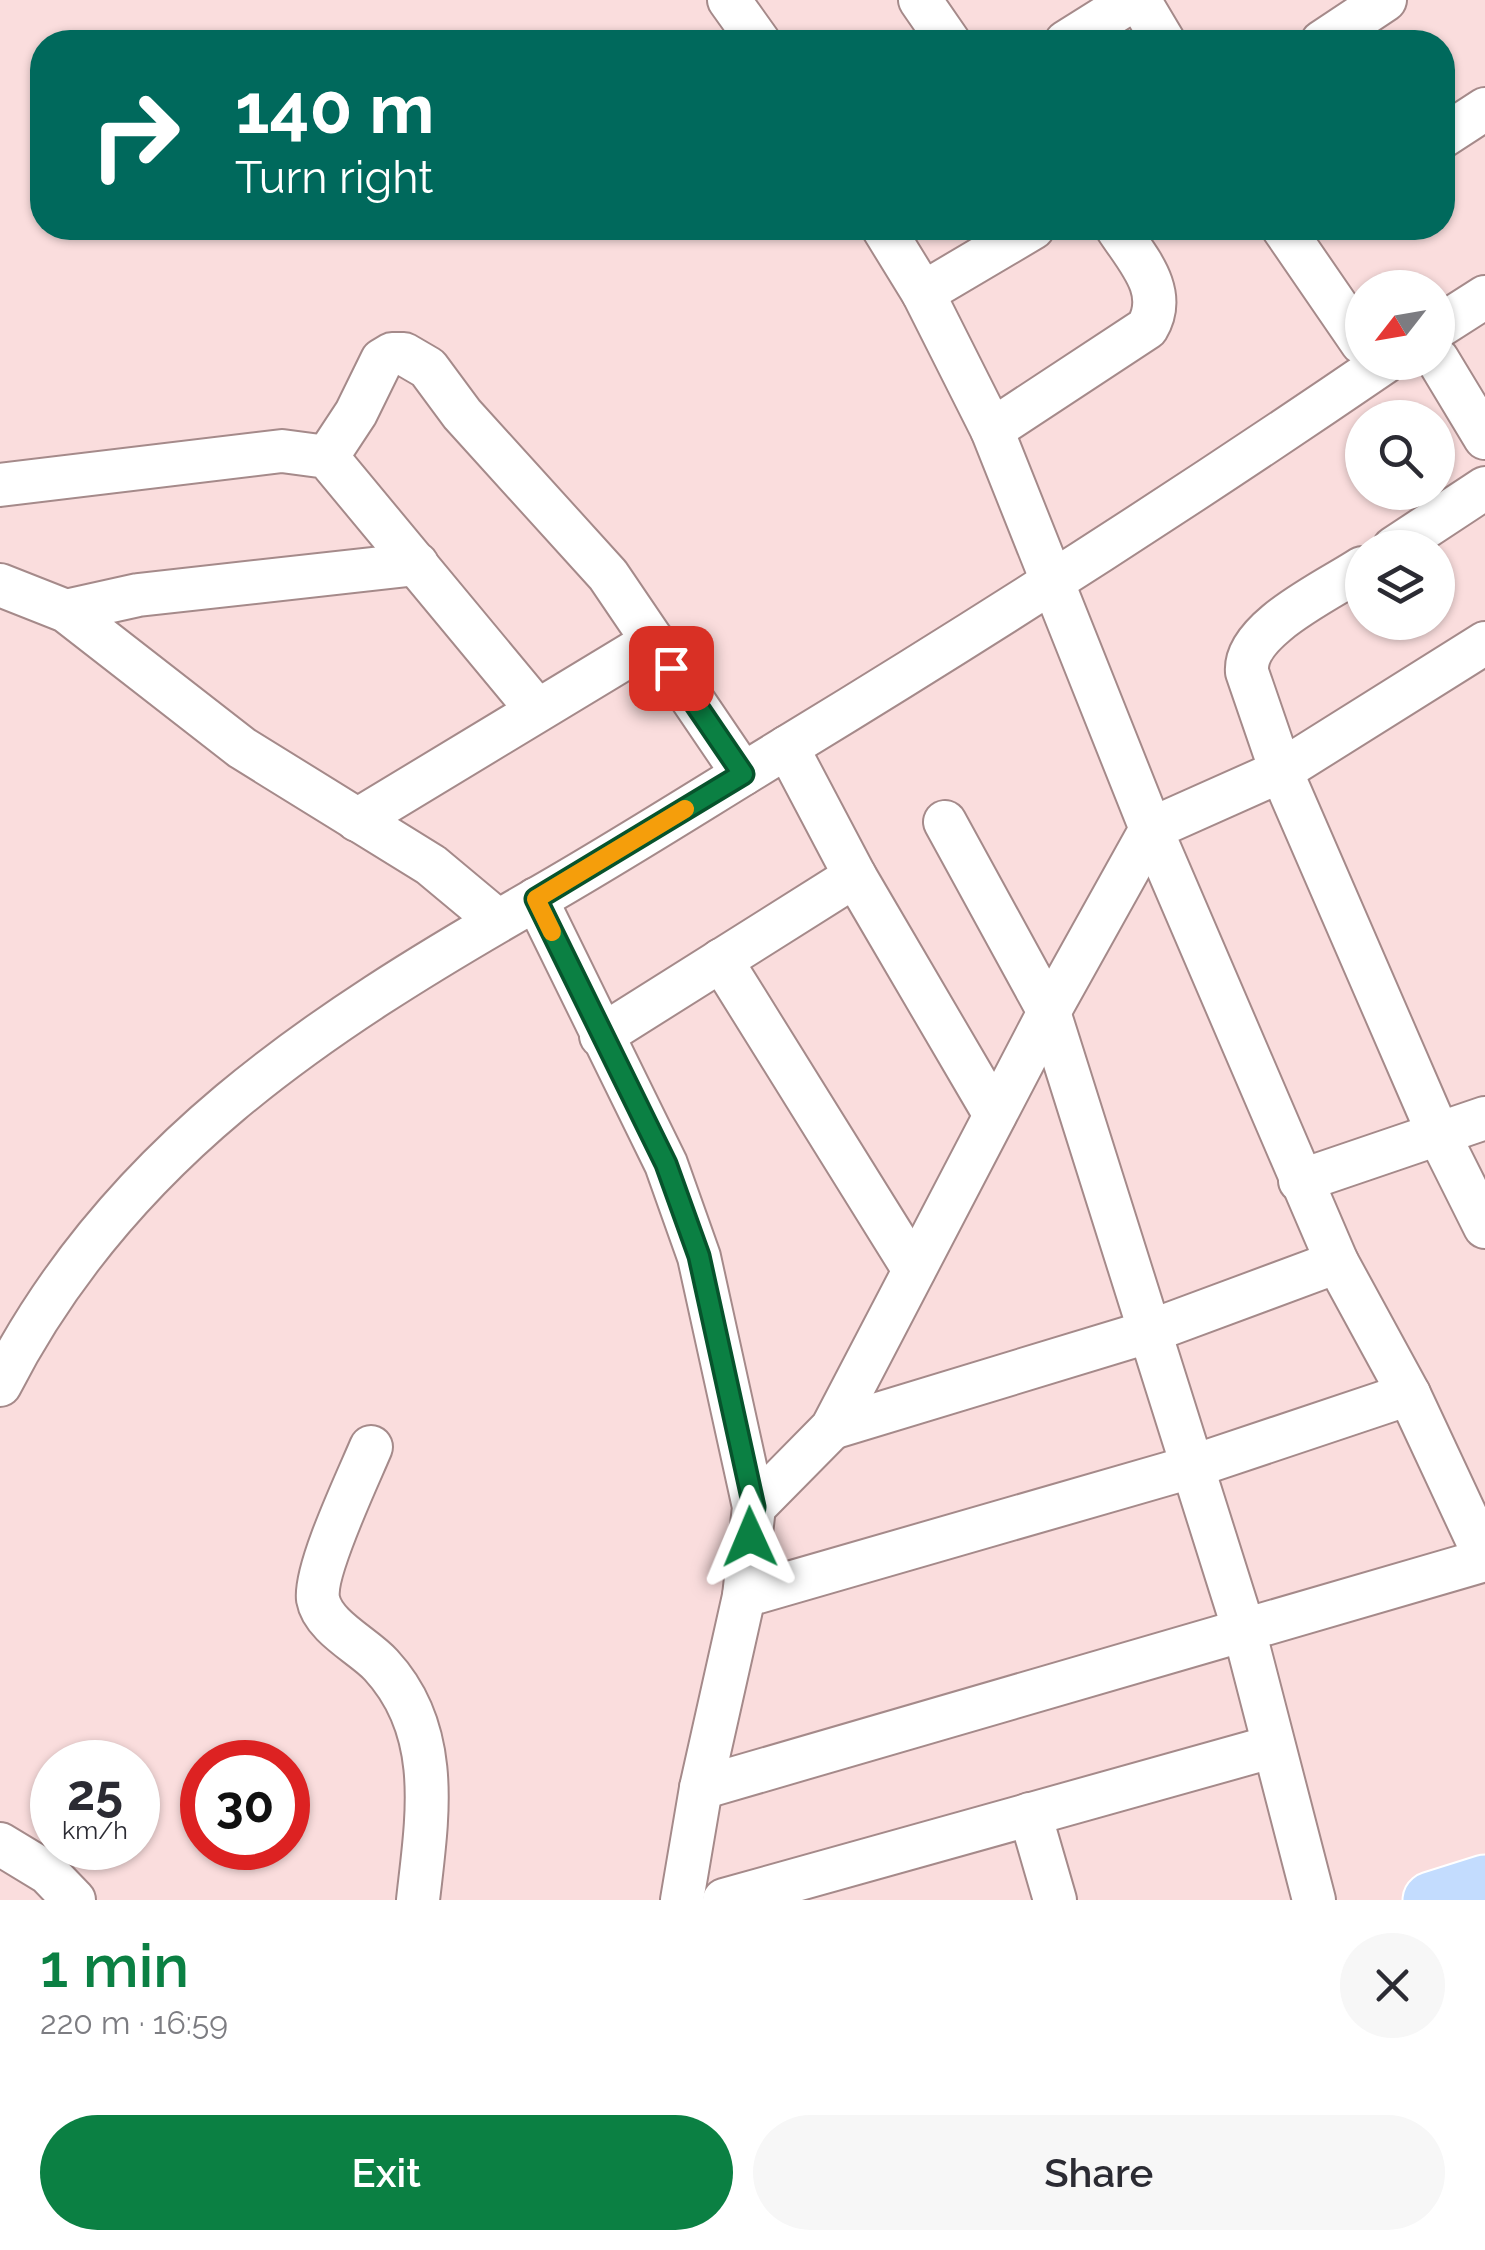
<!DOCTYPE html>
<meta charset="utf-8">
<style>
:root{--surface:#fff;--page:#f7f7f7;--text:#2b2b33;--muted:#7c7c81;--accent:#0b8043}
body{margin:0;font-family:Raleway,sans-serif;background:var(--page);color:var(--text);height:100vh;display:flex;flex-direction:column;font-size:38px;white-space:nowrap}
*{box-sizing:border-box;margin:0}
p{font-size:32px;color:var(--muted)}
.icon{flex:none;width:55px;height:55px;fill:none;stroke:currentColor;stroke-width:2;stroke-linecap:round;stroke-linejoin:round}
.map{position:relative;height:1900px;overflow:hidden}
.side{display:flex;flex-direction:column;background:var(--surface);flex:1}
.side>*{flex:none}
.hud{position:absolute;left:30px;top:30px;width:1425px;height:210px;border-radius:40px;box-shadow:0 2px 8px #0004;background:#00695c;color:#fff;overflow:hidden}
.needle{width:65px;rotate:239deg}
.fabs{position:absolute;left:1345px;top:270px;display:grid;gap:20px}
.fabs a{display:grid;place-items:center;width:110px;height:110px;border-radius:50%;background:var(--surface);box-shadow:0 2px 8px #0004;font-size:50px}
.speed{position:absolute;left:30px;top:1740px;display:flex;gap:20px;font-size:50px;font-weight:700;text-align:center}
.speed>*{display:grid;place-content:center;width:130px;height:130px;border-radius:50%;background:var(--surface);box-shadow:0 2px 8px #0004;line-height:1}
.speed small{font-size:25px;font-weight:400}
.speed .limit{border:15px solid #d22;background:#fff;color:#111}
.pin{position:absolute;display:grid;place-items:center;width:85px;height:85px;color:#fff;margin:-42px;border-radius:20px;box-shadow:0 5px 15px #0006}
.me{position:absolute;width:110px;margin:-55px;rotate:359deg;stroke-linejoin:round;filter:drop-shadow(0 0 8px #0008)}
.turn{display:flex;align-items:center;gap:35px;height:210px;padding:0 40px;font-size:45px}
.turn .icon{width:130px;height:130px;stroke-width:2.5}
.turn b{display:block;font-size:70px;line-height:85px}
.round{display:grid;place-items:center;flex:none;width:105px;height:105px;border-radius:52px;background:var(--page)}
.head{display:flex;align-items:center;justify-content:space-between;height:170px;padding:0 40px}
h1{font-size:60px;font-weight:600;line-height:75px;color:var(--accent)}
.action{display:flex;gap:20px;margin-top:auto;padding:20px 40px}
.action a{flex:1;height:115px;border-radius:60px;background:var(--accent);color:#fff;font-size:40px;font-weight:600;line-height:115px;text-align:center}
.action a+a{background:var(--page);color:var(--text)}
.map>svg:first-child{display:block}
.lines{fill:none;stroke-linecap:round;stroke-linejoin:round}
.minor-casing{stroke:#a58a8a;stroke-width:46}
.major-casing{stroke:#fff;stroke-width:59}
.minor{stroke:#fff;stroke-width:42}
.major{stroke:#c3dcfe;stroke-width:55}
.route-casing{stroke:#07532c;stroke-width:25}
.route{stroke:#0b8043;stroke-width:18}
.slow{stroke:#f59e0b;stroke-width:18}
</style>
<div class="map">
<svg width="1485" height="1900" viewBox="0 0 1485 1900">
<rect width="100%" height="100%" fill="#fadddd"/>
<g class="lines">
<defs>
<g id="minor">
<polyline points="729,0 759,42"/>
<polyline points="920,0 949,42"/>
<polyline points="1139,0 1164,42"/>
<polyline points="1066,42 1133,0"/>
<polyline points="1322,42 1385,0"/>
<polyline points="1442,137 1485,109"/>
<polyline points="1283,228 1362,343"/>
<polyline points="923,293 1033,228"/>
<polyline points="1438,327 1485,297"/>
<polyline points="1438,360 1485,438"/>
<path d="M992 430 1147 328C1169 291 1137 259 1117 228"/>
<polyline points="327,457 356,413 382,360 392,354 404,354 428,368 462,414 608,575 743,774"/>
<polyline points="0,485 282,451 327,457 537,710"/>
<polyline points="1394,548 1485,488"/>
<path d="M1362 568C1329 590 1243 629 1247 672L1281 771 1438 1133 1485 1227"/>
<polyline points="0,585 66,611 242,748 431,865 497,920"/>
<polyline points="66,611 138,595 417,564"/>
<polyline points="1485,643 1281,771 1151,829 1337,1262 1409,1394 1485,1557"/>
<polyline points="787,747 855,876 995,1115"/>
<polyline points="357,820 653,641"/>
<polyline points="945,822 1049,1012 1244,1630 1314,1900"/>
<polyline points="536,899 666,1164 699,1257 754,1507 744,1596 701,1788 682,1900"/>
<polyline points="721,960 914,1270"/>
<polyline points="601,1036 855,876"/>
<polyline points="1300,1181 1485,1118"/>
<path d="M0 1385C117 1155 318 1024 535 900 621 851 705 797 789 746 991 623 1189 496 1385 362"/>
<polyline points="832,1428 1151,1331 1337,1262"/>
<path d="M371 1447C358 1478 314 1570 318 1599 323 1627 364 1646 381 1665 443 1732 427 1819 418 1900"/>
<polyline points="754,1507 832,1428 1049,1012 1151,829 992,430 923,293 883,228"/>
<polyline points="744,1596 1191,1467 1409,1394"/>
<polyline points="701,1788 1485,1560"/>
<polyline points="1030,1814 1055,1900"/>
<polyline points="0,1844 48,1873 74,1900"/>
<polyline points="724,1900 1271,1747"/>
</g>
<polyline id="major" points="1431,1900 1485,1883"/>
</defs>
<!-- minor casing -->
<use href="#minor" class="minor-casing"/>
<!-- major casing -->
<use href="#major" class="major-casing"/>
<!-- minor -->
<use href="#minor" class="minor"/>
<!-- major -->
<use href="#major" class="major"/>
</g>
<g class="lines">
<defs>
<polyline id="route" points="671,668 743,774 536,899 666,1164 699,1256 754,1507 750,1537"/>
</defs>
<!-- route casing -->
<use href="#route" class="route-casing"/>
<!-- route -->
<use href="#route" class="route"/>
<!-- slow -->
<polyline class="slow" points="552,932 536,899 685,809"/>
</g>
</svg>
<div class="fabs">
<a><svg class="needle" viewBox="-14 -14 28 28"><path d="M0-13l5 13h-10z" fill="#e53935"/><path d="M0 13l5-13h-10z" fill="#7c7c81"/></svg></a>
<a><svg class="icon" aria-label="search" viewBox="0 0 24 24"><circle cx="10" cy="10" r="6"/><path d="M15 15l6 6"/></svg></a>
<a><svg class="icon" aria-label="layers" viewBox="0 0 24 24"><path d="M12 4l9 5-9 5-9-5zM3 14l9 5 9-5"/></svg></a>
</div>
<div class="speed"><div>25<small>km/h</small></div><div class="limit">30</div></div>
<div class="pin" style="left:671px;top:668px;background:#d93025"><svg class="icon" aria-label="arrive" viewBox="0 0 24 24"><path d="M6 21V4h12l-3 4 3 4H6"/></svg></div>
<svg class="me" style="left:750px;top:1537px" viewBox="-20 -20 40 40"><path d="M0-17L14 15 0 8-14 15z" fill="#0b8043" stroke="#fff" stroke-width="4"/></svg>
<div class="hud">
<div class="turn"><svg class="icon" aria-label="right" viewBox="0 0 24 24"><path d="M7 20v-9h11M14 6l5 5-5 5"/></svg><div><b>140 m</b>Turn right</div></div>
</div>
</div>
<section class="side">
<div class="head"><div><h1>1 min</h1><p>220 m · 16:59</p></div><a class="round"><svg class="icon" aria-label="close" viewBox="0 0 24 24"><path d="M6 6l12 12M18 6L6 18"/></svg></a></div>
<div class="action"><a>Exit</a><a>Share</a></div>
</section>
